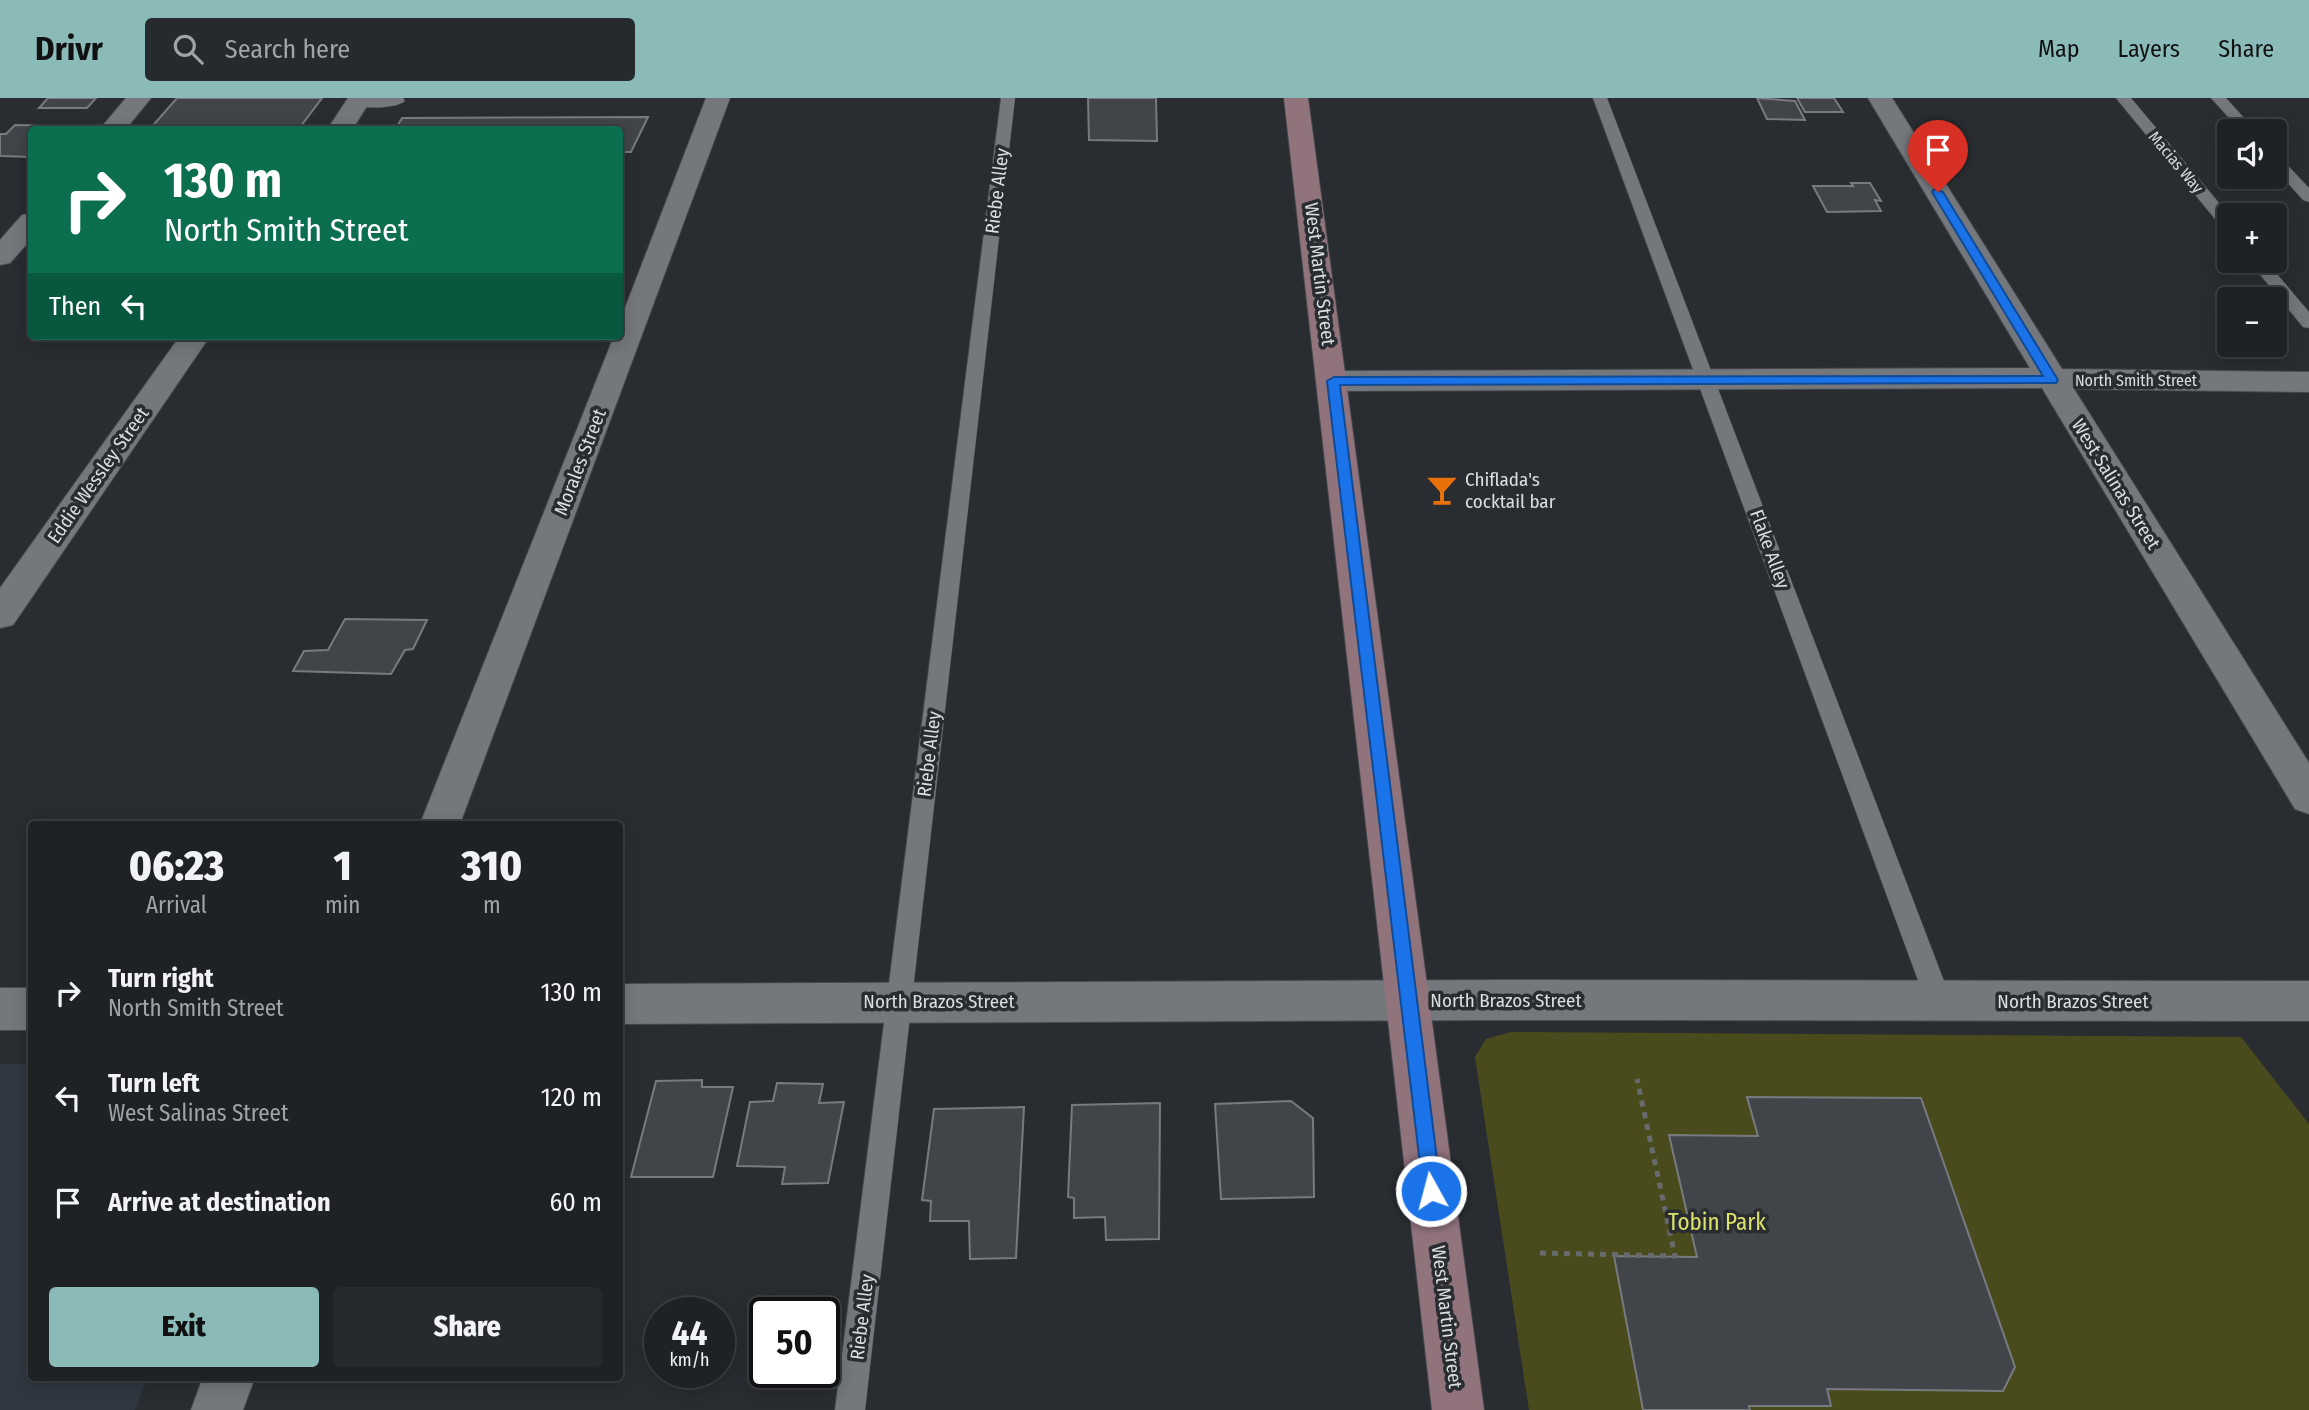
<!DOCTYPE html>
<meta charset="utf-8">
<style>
:root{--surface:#1f2225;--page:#272a2d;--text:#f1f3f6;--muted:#a1a4a7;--line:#3c3f42;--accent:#8bbbb9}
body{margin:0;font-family:"Fira Sans Condensed",sans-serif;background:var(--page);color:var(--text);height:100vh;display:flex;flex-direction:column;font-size:26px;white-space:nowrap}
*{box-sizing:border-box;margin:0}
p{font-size:23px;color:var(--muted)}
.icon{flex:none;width:38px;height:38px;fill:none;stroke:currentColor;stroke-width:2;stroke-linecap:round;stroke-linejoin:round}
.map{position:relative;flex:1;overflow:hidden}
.details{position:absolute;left:28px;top:723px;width:595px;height:560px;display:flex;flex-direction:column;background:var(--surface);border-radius:7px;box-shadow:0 4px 18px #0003,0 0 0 2px var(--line)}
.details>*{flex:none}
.hud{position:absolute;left:28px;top:28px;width:595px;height:214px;border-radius:7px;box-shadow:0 4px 18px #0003,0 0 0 2px var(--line);background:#0b6e4f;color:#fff;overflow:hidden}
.tools{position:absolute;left:2217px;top:21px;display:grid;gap:14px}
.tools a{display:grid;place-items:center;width:70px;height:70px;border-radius:7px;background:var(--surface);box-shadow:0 4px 18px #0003,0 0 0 2px var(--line);font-size:35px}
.speed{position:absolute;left:644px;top:1199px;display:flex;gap:14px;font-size:35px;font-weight:700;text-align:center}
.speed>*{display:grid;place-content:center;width:91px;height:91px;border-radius:50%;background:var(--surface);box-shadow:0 4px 18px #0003,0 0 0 2px var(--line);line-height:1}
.speed small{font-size:18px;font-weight:400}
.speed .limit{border:4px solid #111;border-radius:10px;background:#fff;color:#111}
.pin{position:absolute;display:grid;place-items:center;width:60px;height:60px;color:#fff;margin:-72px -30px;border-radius:50% 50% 50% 0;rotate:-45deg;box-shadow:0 0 7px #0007}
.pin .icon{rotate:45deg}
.me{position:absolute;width:77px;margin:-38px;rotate:353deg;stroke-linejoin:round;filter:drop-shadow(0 0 5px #0008)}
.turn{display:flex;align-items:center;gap:24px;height:147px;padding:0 21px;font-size:32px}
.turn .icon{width:91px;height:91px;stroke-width:2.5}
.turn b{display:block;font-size:49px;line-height:60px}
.then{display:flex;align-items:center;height:66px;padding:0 21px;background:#0003;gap:14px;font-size:26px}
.eta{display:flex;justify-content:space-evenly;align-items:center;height:119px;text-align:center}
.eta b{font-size:42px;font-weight:800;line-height:49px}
.primary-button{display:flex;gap:14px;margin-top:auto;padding:14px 21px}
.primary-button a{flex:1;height:80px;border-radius:7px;background:var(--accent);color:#111;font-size:28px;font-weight:800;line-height:80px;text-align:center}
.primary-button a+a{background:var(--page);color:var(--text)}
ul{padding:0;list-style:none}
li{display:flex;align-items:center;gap:21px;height:105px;padding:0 21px}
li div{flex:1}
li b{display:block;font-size:26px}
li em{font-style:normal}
header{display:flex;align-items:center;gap:42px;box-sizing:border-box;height:98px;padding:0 35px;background:var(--accent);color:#111}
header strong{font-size:33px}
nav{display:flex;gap:38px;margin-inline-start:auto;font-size:24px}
.search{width:490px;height:63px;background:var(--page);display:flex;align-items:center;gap:18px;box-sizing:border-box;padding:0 24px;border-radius:7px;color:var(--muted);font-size:26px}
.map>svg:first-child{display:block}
.built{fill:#303740}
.green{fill:#4a4b1c}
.building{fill:#414549;stroke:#777b80;stroke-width:2}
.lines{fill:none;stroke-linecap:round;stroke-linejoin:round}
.service-casing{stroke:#46494d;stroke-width:1}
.minor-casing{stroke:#46494d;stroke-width:2}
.secondary-casing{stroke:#46494d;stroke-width:2}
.path{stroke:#676b6e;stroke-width:5;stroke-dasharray:6 6;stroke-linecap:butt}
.service{fill:#74787d;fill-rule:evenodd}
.minor{fill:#74787d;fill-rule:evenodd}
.secondary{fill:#91737c;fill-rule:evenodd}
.route{fill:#1a73e8;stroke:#114b97;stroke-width:2}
.labels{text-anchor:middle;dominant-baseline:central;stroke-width:7;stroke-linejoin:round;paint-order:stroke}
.far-street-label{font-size:16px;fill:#dbdee1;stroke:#292d31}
.street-label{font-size:19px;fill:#dbdee1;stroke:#292d31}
.poi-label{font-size:19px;fill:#dbdee1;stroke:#292d31;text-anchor:start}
.near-park-label{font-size:23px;fill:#dce169;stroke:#292d31}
</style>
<header>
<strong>Drivr</strong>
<div class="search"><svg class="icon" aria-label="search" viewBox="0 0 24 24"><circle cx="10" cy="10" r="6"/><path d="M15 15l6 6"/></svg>Search here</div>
<nav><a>Map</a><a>Layers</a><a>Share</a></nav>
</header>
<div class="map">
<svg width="2309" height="1312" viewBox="0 0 2309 1312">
<rect width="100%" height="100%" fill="#292d31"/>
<!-- built -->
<polygon class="built" points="0,966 31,966 32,1279 148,1279 135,1312 0,1312"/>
<!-- green -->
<polygon class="green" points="1511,934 2241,939 2309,1026 2309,1312 1529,1312 1475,959 1486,941"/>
<!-- building -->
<g class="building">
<polygon points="48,0 96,0 87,10 39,10"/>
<polygon points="177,0 322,0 298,32 149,32"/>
<polygon points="1088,0 1156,0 1157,43 1089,42"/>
<polygon points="1757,0 1795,3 1805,22 1767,21"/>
<polygon points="1797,0 1834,0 1843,14 1805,14"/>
<polygon points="648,19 631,54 620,54 620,32 395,32 402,20"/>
<polygon points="15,27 68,28 64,32 32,32 32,59 0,58 0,36 6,36"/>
<polygon points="1851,85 1870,85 1881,103 1875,102 1881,113 1827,114 1813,88 1853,88"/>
<polygon points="345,521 427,522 413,551 405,552 391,576 293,573 304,553 328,552"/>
<polygon points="702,982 702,989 733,989 713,1079 631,1079 656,983"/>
<polygon points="777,985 823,986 819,1005 844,1004 828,1085 782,1086 785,1069 737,1068 750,1004 773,1003"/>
<polygon points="1747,999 1921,1000 2015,1269 2003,1293 1827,1291 1831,1308 1749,1308 1750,1312 1643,1312 1614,1158 1697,1159 1669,1037 1758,1038"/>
<polygon points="1291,1003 1313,1020 1314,1099 1221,1101 1215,1006"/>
<polygon points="1160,1005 1159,1141 1106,1142 1105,1119 1074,1120 1074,1100 1068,1099 1072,1007"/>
<polygon points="1024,1009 1016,1160 970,1161 969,1123 930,1123 931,1103 922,1102 934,1011"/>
</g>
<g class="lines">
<defs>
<g id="service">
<path d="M356 0H403L405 3C396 11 359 12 350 4Z"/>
<polygon points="1001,0 1015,0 865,1312 835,1312"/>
<polygon points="1593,0 1607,0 1952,904 1948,913 1939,916 1930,913 1926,904"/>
<polygon points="2116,0 2131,0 2230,118 2230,134 2224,132"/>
<polygon points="2211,0 2226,0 2256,33 2241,33"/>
<polygon points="2275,57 2280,59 2309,90 2309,104 2303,102 2275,71"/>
<polygon points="2249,163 2266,163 2309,214 2309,230 2303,229"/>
</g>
<g id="minor">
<polygon points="126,0 151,0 125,32 99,32"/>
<polygon points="348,0 372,0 352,32 327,32"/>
<polygon points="706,0 730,0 460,726 420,726 614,238 620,238 620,223"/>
<polygon points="1868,0 1892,0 2062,271 2309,274 2309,294 2074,291 2309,665 2309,716 2295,711 2042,290 1333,293 1322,290 1318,283 1322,276 1333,273 2030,270"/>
<polygon points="32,115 32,140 10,165 0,167 0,142 22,117"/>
<polygon points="180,238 210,238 13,527 0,530 0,490"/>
<polygon points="1498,882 2309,883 2309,923 1498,922 620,926 620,886"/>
<rect x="0" y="890" width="32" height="42"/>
<polygon points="203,1279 255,1279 243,1312 191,1312"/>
</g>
<polygon id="secondary" points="1284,0 1308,0 1484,1312 1432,1312"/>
</defs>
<!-- service casing -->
<use href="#service" class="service-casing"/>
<!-- minor casing -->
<use href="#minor" class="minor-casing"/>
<!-- secondary casing -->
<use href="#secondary" class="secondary-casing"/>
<!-- path -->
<polyline class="path" points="1540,1155 1675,1158 1637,981"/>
<!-- service -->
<use href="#service" class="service"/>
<!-- minor -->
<use href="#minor" class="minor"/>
<!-- secondary -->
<use href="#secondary" class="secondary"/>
</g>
<!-- route -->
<polygon class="route" points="1934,91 1943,94 2058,282 2056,285 1340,287 1441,1093 1438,1100 1431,1103 1424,1100 1327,283 1334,279 2043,278 1932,94"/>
<!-- icons -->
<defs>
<symbol id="bar-bare" viewBox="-9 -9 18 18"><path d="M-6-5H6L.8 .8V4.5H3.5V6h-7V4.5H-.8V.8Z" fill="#e8710a" stroke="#292d31" stroke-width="2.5" paint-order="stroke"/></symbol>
</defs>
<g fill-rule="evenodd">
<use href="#bar-bare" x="1420" y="370" width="44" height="44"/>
</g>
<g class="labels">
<!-- far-street labels -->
<g class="far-street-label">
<text transform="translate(2176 64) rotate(50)">Macias Way</text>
<text x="2136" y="282">North Smith Street</text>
</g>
<!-- street labels -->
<g class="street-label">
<text transform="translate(997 93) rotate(-83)">Riebe Alley</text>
<text transform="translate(1320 176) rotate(83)">West Martin Street</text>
<text transform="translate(580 364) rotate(-69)">Morales Street</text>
<text transform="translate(98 377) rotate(-55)">Eddie Wessley Street</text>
<text transform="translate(2116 386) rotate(58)">West Salinas Street</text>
<text transform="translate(1770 451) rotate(70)">Flake Alley</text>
<text transform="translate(929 656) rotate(-83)">Riebe Alley</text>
<text x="1506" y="902">North Brazos Street</text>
<text x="939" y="903">North Brazos Street</text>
<text x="2073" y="903">North Brazos Street</text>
<text transform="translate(862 1219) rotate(-83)">Riebe Alley</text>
<text transform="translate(1447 1219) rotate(83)">West Martin Street</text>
</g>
<!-- poi labels -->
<g class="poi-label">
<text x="1465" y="381">Chiflada's<tspan x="1465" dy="22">cocktail bar</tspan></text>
</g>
<!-- near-park labels -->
<g class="near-park-label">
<text x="1717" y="1124">Tobin Park</text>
</g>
</g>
</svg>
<div class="tools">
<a><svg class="icon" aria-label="sound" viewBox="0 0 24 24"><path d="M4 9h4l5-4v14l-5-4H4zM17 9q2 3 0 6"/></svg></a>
<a>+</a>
<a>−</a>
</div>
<div class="speed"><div>44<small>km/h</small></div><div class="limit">50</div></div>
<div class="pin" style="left:1938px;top:94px;background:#d93025"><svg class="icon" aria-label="arrive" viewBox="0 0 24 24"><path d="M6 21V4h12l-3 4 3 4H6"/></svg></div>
<svg class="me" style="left:1431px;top:1093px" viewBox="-20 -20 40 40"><circle r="17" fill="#1a73e8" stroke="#fff" stroke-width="3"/><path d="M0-11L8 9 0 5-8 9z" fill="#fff"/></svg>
<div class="hud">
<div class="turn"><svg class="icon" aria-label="right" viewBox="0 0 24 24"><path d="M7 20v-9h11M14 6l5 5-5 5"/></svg><div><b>130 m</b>North Smith Street</div></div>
<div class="then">Then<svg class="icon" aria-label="left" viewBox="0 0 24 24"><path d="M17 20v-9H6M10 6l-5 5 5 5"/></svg></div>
</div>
<section class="details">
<div class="eta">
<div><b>06:23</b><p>Arrival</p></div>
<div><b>1</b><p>min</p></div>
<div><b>310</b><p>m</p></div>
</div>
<ul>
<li><svg class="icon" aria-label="right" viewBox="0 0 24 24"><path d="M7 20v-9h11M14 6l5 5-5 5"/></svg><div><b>Turn right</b><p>North Smith Street</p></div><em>130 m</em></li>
<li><svg class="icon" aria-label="left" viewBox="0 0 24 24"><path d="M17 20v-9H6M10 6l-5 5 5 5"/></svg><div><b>Turn left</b><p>West Salinas Street</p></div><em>120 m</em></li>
<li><svg class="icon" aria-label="arrive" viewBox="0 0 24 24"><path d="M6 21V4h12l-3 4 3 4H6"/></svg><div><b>Arrive at destination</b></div><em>60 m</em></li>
</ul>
<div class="primary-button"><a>Exit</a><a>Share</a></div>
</section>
</div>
